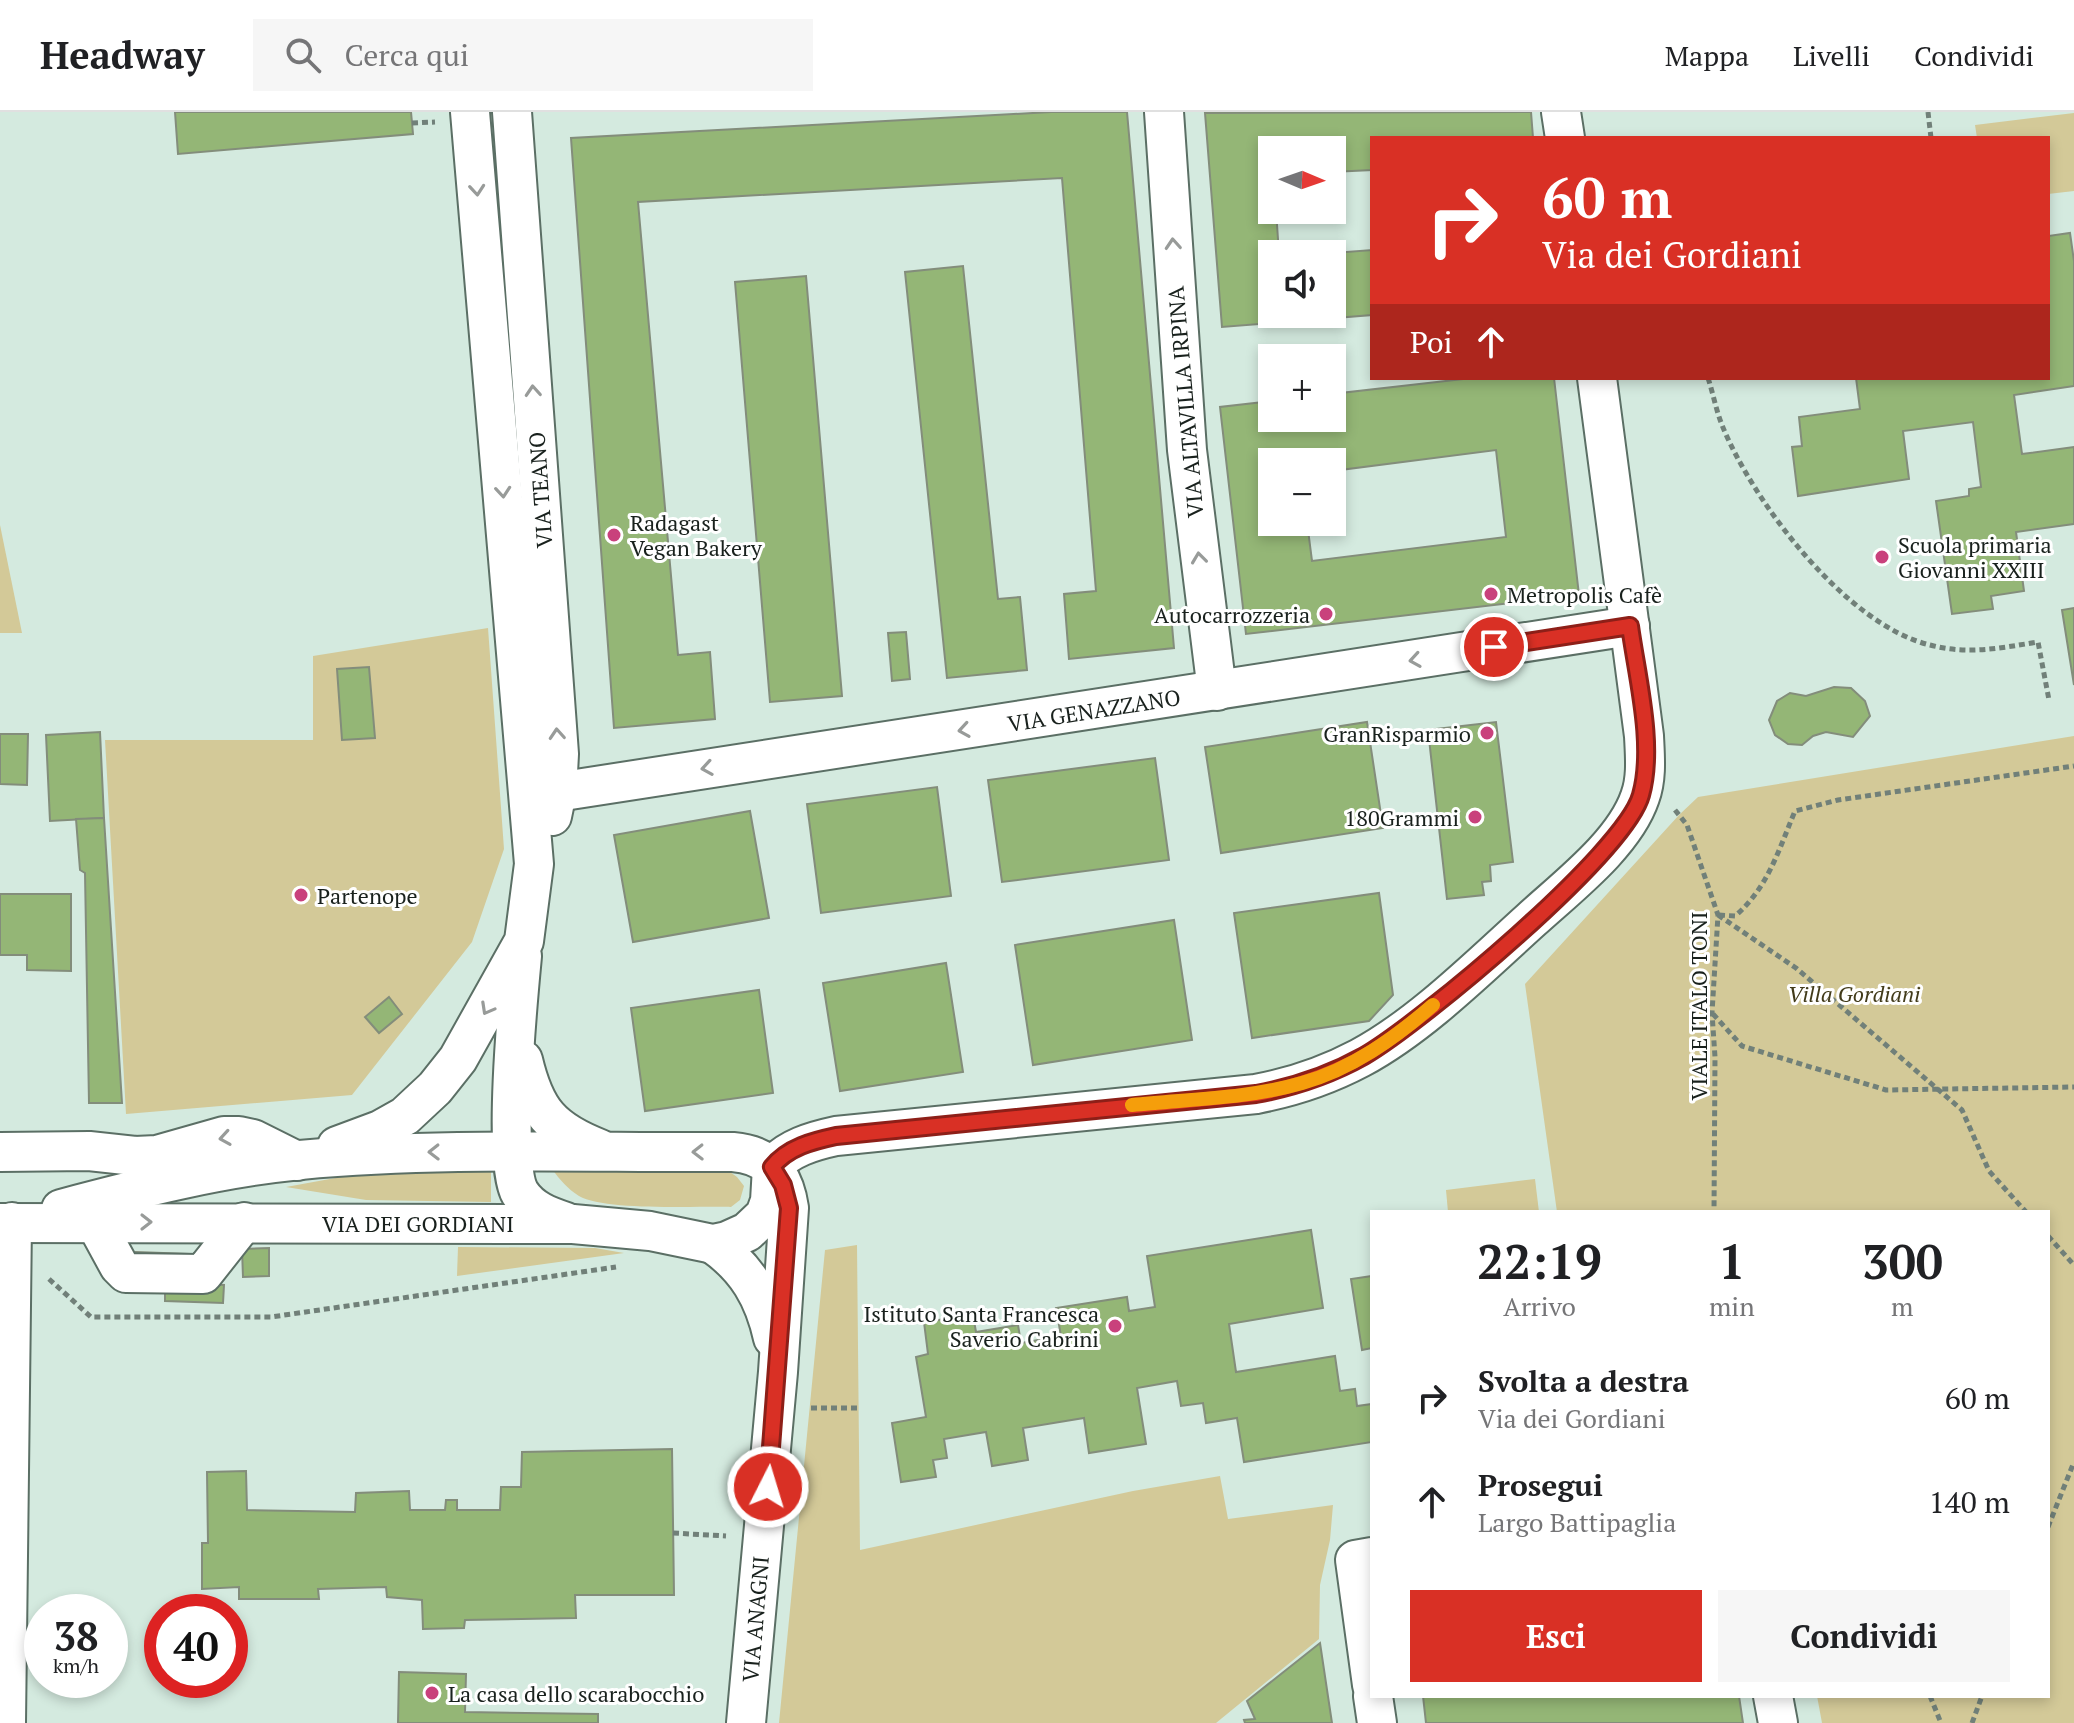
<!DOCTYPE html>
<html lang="it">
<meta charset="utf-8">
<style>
:root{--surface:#fff;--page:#f6f6f6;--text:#202124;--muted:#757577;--line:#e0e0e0;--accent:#d93025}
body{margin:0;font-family:"PT Serif",serif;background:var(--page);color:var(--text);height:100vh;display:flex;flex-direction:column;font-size:30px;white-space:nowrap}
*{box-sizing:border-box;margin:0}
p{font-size:26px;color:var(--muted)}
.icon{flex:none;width:44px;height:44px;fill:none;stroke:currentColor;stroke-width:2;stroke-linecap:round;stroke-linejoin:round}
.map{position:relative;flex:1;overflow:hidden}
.panel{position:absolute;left:1370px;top:1098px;width:680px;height:488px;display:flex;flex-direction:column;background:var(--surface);border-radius:0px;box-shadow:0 4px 12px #0003}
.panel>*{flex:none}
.hud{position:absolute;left:1370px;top:24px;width:680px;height:244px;border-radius:0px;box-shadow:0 4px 12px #0003;background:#d93025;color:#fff;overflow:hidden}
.needle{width:52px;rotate:92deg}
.controls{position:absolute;left:1258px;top:24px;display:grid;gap:16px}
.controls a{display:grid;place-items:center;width:88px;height:88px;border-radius:0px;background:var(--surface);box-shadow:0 4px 12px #0003;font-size:40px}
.speed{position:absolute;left:24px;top:1482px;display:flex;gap:16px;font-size:40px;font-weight:700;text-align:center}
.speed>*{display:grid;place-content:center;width:104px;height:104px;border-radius:50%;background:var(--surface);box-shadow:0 4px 12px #0003;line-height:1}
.speed small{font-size:20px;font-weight:400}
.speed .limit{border:12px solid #d22;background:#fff;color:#111}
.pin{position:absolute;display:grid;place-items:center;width:68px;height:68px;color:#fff;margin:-34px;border:4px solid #fff;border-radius:50%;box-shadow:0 2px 8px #0007}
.me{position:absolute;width:88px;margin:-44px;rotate:5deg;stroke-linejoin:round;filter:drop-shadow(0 0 6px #0008)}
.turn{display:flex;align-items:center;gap:28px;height:168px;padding:0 40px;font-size:36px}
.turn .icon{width:104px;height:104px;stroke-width:2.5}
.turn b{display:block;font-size:56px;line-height:68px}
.then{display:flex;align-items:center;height:76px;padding:0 40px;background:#0003;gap:16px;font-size:30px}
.eta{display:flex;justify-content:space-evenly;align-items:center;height:136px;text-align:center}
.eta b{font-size:48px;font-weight:800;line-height:56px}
.action{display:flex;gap:16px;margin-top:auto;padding:16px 40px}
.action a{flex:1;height:92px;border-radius:0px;background:var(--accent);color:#fff;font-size:32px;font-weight:800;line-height:92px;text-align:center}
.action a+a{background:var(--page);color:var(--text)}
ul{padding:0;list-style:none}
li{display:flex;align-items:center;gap:24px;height:104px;padding:0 40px}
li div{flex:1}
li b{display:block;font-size:30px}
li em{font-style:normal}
header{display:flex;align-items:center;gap:48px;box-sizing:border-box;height:112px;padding:0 40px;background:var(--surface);border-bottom:2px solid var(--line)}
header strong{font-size:38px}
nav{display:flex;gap:44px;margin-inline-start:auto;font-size:28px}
.search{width:560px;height:72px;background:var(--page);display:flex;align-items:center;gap:20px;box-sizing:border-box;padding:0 28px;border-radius:0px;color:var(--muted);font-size:30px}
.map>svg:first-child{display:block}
.green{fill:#d3c998}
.building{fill:#94b676;stroke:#838d7b;stroke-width:2;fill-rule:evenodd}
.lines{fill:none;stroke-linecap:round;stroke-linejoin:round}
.minor-casing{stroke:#5b6f65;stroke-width:42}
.path{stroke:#718079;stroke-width:5;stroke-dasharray:6 4;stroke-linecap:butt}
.minor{stroke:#fff;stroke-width:38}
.oneway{stroke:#989b99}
.route-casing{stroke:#8d1f18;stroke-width:20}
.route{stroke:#d93025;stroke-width:14}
.slow{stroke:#f59e0b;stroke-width:14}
.poi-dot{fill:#c9417c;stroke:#fff;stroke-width:3}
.labels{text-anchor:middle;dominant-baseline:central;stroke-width:6;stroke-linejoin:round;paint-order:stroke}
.street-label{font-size:22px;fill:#19211d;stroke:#fff}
.poi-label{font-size:22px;fill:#19211d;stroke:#fff;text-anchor:start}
.park-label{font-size:22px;font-style:italic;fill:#423b1a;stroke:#fff}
</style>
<header>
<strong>Headway</strong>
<div class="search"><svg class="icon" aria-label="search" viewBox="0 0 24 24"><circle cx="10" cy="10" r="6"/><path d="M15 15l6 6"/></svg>Cerca qui</div>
<nav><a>Mappa</a><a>Livelli</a><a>Condividi</a></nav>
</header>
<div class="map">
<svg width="2074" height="1611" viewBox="0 0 2074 1611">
<rect width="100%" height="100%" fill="#d4eadf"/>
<!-- green -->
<g class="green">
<polygon points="2074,1 2074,79 2048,82 2048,26 1977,26 1975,13"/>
<polygon points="0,413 22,521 0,521"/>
<polygon points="488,516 504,737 472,830 352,983 126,1002 105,628 313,628 313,544"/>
<polygon points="2074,624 2074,1611 1822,1611 1817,1584 2048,1584 2048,1100 1557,1100 1525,872 1679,703 1698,685"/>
<polygon points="390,1056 491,1057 491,1090 366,1088 286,1075"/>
<path d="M552 1057 730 1060 737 1065 744 1074 740 1088 731 1095C697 1094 604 1099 579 1084 568 1077 560 1068 552 1057Z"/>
<polygon points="1535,1067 1539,1100 1448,1100 1446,1078"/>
<polygon points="857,1133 860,1438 1133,1379 1220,1364 1228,1407 1333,1393 1330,1428 1320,1473 1319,1527 1216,1611 779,1611 825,1138"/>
<polygon points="458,1135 595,1136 624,1141 457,1164"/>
</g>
<!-- building -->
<g class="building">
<polygon points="175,0 411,0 413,22 178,42"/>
<polygon points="1051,0 1127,0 1174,536 1069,547 1064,482 1096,479 1062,66 638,90 678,543 710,540 715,607 614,616 571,26"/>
<polygon points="1531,0 1533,26 1372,26 1372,58 1332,60 1332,38 1272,38 1272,98 1276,98 1279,142 1272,142 1272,202 1332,202 1332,142 1320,142 1372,138 1372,203 1222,215 1205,1"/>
<polygon points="2070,121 2074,149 2074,274 2014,283 2022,342 2074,335 2074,412 2016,420 2024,479 1991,484 1993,497 1952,502 1936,389 1969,384 1969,377 1981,375 1973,310 1903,319 1909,367 1798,384 1792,335 1802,334 1799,305 1860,297 1856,266 2048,266 2048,124"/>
<polygon points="963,154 998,487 1020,485 1027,558 947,566 905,160"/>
<polygon points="806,164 842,584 770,590 735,170"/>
<path d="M1472 266H1554L1579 483 1246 522 1220 295 1272 289V306H1332V282ZM1496 338 1506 425 1312 449 1307 410H1272V350H1332V359Z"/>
<polygon points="2074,496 2074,573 2062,498"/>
<polygon points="906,520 910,567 892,569 888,521"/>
<polygon points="369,555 375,626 342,628 337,557"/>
<polygon points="1834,575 1851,576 1865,589 1870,604 1853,625 1826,620 1813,624 1802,633 1788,632 1775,623 1769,608 1777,589 1790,581 1806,584"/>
<polygon points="1367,610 1383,716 1221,741 1205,635"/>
<polygon points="1496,610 1513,750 1490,753 1491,769 1482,770 1484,783 1447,787 1428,618"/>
<polygon points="100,620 104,706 50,709 46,623"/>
<polygon points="0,622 28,622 27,673 0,672"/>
<polygon points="1155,646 1169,748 1002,770 988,668"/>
<polygon points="937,675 951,784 821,801 807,692"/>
<polygon points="750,699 769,806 633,830 614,723"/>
<polygon points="104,706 122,991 89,991 85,761 80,758 76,707"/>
<polygon points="1379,781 1393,883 1369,909 1252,926 1234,801"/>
<polygon points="0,782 71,782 71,859 27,858 27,843 0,843"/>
<polygon points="1174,808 1192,928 1033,953 1015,833"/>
<polygon points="946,851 963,960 840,979 823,871"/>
<polygon points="759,878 773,981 645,999 631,896"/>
<polygon points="389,885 402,902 379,921 365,905"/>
<polygon points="1311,1118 1323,1196 1229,1212 1236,1260 1335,1244 1340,1279 1355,1277 1357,1294 1372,1292 1372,1330 1244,1350 1237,1306 1206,1311 1203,1291 1181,1294 1177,1269 1137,1276 1146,1332 1089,1341 1084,1306 1023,1316 1028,1348 992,1354 986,1320 944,1327 947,1346 933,1348 936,1365 901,1370 892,1311 926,1305 916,1245 928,1242 924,1210 973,1203 976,1220 1018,1213 1021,1231 1061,1224 1056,1196 1127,1185 1129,1199 1155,1195 1147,1144"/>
<polygon points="269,1136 269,1164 243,1165 242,1137"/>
<polygon points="136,1140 189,1142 188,1171 224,1173 223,1191 165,1189 165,1176 135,1175"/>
<polygon points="1372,1164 1372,1236 1362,1238 1351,1167"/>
<polygon points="672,1337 674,1483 575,1483 576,1506 465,1508 464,1516 423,1517 422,1488 387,1485 386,1475 318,1477 319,1487 239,1487 239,1475 202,1477 202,1431 208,1431 207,1360 246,1359 247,1398 355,1400 356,1381 409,1379 410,1398 445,1398 446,1388 457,1388 457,1398 500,1398 501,1375 521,1375 522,1340"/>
<polygon points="1320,1531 1332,1611 1245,1611 1244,1608 1255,1607 1247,1589"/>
<polygon points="399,1560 466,1562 465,1600 598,1602 598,1611 398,1611"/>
<polygon points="1423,1584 1739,1584 1743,1611 1426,1611"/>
</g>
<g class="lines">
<defs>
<g id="minor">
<polyline points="512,0 559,642 557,680 552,704"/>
<polyline points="1164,0 1187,338 1217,579"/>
<polyline points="1561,0 1565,26"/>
<polyline points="557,680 1630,514"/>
<path d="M522 844C518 886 502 1051 520 1081 531 1098 548 1104 566 1110"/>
<path d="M523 948C535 999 551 1018 600 1037"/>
<polyline points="337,1034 380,1018 405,1004 435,976 458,947 524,829 534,752 470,0"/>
<polyline points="0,1040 89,1039 135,1044 157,1043 224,1024 239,1024 253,1027 297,1049"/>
<path d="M61 1097C140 1076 220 1056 300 1048 444 1035 589 1041 733 1040 768 1043 784 1061 789 1096L778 1260 746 1611"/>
<polyline points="95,1110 119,1154 126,1161 203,1162 244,1110"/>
<path d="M0 1111 573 1112 650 1119 713 1132 727 1129 747 1120 765 1103 770 1089 772 1055C788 1036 813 1029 836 1024L1256 982C1293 975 1326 964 1360 946 1420 914 1480 854 1531 808 1567 775 1624 732 1640 685 1647 666 1645 645 1644 624L1597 266"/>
<path d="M713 1132C747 1156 764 1185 773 1226"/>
<polyline points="1372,1445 1355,1448 1372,1573"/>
<polyline points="1373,1584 1377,1611"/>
<polyline points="1773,1584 1778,1611"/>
<polyline points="6,1611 12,1110"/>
</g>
</defs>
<!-- minor casing -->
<use href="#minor" class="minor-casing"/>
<!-- path -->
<g class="path">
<polyline points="1928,0 1931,26"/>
<polyline points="412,11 435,10"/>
<path d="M1708 266C1713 281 1716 298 1722 313 1753 390 1846 513 1930 533 1968 543 2000 536 2038 530L2049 588"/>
<polyline points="1675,698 1687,713 1718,803 1712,901 1715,945 1714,1100"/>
<polyline points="1718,803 1796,856 1962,998 1989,1059 2026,1100"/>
<path d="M1719 803 1735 804C1768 776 1779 737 1795 699L1838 688 2074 654"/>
<polyline points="1713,902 1742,934 1886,978 2074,975"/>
<polyline points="2048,1124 2074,1153"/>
<polyline points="49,1167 91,1205 271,1205 616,1155"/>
<polyline points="811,1296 858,1296"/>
<polyline points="2048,1415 2074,1350"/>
<polyline points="673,1421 726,1424"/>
<polyline points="1930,1584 1941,1611"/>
<polyline points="1972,1611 1982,1584"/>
</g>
<!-- minor -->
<use href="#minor" class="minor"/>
</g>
<!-- one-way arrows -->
<defs><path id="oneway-chevron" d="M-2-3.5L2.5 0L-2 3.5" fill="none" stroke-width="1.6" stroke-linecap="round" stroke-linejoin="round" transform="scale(2)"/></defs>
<g class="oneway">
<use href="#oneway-chevron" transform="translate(477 78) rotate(85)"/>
<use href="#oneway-chevron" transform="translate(1173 132) rotate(-94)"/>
<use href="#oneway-chevron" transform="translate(533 279) rotate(-94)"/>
<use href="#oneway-chevron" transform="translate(503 380) rotate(85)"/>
<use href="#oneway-chevron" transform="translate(1199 446) rotate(-97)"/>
<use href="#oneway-chevron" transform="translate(1415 548) rotate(171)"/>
<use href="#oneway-chevron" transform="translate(964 618) rotate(171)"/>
<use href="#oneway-chevron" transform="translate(557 622) rotate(-94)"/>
<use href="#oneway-chevron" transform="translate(707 656) rotate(171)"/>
<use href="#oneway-chevron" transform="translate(487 897) rotate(119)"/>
<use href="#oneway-chevron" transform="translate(225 1026) rotate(171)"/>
<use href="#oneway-chevron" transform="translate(434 1040) rotate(179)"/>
<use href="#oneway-chevron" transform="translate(698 1040) rotate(179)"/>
<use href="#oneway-chevron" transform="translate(146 1110)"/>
</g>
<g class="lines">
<defs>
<path id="route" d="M768 1375 789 1096 783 1073 772 1055C788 1035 813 1029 836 1024L1256 982C1294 975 1330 963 1364 944 1421 911 1625 741 1641 683 1655 633 1637 565 1630 514L1494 535"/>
</defs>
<!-- route casing -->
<use href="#route" class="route-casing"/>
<!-- route -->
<use href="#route" class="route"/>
<!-- slow -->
<path class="slow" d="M1132 993C1189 987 1247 987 1302 971 1352 957 1395 926 1433 893"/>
</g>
<!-- markers -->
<g class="poi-dot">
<circle cx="614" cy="423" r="8"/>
<circle cx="1882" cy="445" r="8"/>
<circle cx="1491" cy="482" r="8"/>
<circle cx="1326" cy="502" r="8"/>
<circle cx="1487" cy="621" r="8"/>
<circle cx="1475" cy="705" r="8"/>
<circle cx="301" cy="783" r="8"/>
<circle cx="1115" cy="1214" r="8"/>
<circle cx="432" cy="1581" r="8"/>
</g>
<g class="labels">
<!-- street labels -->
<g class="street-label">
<text transform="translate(1185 290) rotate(-95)">VIA ALTAVILLA IRPINA</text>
<text transform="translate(540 378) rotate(-94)">VIA TEANO</text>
<text transform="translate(1094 598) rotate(-9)">VIA GENAZZANO</text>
<text transform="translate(1698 894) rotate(-90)">VIALE ITALO TONI</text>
<text x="418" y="1111">VIA DEI GORDIANI</text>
<text transform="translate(755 1507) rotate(-85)">VIA ANAGNI</text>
</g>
<!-- poi labels -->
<g class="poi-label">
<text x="630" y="410">Radagast<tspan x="630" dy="25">Vegan Bakery</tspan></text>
<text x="1898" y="432">Scuola primaria<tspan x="1898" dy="25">Giovanni XXIII</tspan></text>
<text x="1507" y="482">Metropolis Cafè</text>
<text x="1310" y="502" text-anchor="end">Autocarrozzeria</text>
<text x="1471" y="621" text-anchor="end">GranRisparmio</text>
<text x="1459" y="705" text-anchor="end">180Grammi</text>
<text x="317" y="783">Partenope</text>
<text x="1099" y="1201" text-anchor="end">Istituto Santa Francesca<tspan x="1099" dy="25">Saverio Cabrini</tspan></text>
<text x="448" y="1581">La casa dello scarabocchio</text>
</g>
<!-- park labels -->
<g class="park-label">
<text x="1854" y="881">Villa Gordiani</text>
</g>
</g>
</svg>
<div class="controls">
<a><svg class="needle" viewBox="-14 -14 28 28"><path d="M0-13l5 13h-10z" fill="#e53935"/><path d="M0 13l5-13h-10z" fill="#757577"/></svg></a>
<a><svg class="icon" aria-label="sound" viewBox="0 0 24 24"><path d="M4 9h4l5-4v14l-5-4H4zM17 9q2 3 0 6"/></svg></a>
<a>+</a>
<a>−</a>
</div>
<div class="speed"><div>38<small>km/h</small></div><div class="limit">40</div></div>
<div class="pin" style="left:1494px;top:535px;background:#d93025"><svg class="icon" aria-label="arrive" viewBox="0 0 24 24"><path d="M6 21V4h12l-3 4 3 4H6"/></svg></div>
<svg class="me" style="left:768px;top:1375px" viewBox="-20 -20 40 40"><circle r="17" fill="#d93025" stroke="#fff" stroke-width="3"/><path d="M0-11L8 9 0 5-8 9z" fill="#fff"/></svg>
<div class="hud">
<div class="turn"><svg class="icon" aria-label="right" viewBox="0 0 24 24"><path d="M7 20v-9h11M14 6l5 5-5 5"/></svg><div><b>60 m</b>Via dei Gordiani</div></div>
<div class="then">Poi<svg class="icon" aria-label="ahead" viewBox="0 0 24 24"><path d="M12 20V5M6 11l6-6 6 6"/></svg></div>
</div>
<section class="panel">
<div class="eta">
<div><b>22:19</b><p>Arrivo</p></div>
<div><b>1</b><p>min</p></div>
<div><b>300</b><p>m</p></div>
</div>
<ul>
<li><svg class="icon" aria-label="right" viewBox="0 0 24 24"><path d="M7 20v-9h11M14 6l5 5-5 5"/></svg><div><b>Svolta a destra</b><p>Via dei Gordiani</p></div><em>60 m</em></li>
<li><svg class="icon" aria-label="ahead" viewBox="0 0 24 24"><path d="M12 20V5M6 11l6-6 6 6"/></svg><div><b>Prosegui</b><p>Largo Battipaglia</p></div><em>140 m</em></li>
</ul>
<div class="action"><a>Esci</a><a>Condividi</a></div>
</section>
</div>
